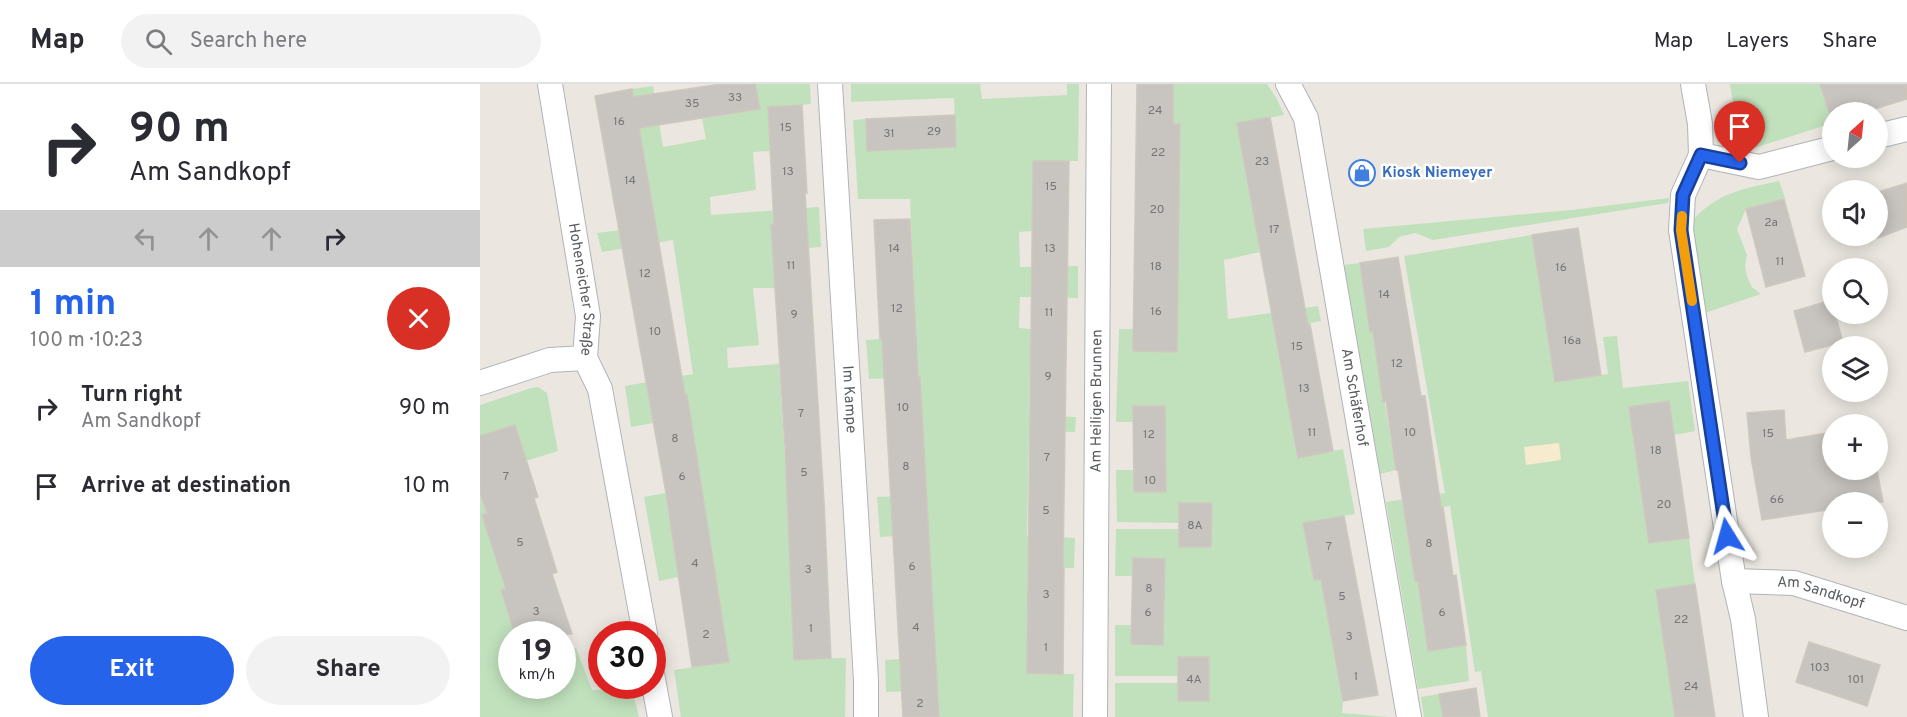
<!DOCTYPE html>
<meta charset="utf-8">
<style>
:root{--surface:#fff;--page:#f2f2f3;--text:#2b2b33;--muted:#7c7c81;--line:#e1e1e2;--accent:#2563eb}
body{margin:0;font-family:Overpass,sans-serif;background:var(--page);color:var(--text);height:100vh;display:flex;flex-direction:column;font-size:22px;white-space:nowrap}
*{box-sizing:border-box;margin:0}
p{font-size:20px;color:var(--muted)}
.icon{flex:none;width:33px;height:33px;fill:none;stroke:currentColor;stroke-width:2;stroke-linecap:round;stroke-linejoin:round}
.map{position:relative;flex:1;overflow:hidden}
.panel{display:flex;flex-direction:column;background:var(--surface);width:480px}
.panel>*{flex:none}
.top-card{background:#fff;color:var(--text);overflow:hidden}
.needle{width:39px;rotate:27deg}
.buttons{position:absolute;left:1342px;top:18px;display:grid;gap:12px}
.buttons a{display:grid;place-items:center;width:66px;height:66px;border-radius:50%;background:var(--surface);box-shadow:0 3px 15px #0003;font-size:30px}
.speed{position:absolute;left:18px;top:537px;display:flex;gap:12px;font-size:30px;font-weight:700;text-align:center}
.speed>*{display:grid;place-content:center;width:78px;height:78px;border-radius:50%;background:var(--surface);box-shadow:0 3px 15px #0003;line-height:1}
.speed small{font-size:15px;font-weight:400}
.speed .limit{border:9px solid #d22;background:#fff;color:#111}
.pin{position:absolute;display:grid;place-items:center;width:51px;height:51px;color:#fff;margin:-62px -26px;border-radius:50% 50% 50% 0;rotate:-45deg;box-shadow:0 0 6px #0007}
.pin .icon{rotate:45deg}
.me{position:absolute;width:66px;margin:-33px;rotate:352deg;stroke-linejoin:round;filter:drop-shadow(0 0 4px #0008)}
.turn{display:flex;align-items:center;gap:21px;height:126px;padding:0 30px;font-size:27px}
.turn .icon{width:78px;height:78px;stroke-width:2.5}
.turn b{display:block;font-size:42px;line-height:51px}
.lanes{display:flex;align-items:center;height:57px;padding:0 30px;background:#0003;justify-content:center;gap:30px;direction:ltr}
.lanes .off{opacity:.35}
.round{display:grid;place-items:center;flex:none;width:63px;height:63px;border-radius:32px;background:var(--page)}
.headline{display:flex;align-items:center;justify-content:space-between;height:102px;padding:0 30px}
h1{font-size:36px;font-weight:700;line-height:45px;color:var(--accent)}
.cta{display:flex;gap:12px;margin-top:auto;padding:12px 30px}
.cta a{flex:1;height:69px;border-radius:36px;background:var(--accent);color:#fff;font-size:24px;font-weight:700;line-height:69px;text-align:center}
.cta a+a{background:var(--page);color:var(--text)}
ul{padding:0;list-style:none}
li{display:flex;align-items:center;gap:18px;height:78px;padding:0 30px}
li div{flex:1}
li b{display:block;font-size:22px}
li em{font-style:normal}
header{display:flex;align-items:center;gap:36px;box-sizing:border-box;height:84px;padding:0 30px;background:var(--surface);border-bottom:2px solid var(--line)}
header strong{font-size:28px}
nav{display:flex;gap:33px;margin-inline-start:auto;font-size:21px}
.search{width:420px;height:54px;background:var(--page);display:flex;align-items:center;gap:15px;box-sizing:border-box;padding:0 21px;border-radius:33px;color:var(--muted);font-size:22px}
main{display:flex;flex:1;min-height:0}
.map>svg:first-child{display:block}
.green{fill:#c1e1bd}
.sand{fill:#f6eacf}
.building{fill:#c8c4bf;stroke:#cfc8bf;stroke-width:1.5}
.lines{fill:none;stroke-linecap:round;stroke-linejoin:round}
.minor-casing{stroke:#b1b3b7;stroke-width:26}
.minor{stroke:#fff;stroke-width:24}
.route-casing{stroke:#184099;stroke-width:15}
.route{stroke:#2563eb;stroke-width:10}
.slow{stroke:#f59e0b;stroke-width:10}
.labels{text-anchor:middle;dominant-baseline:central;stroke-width:5;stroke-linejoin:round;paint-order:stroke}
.number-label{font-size:12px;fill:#757678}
.shop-label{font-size:15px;font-weight:bold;fill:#366cbe;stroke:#fff;text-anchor:start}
.street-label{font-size:15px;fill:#595c60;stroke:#fff}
</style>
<header>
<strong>Map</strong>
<div class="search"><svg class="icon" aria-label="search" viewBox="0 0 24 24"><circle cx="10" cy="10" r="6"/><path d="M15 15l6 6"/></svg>Search here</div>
<nav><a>Map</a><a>Layers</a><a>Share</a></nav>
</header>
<main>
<section class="panel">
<div class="top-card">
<div class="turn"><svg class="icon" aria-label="right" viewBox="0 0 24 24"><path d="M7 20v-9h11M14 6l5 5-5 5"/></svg><div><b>90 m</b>Am Sandkopf</div></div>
<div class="lanes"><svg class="icon off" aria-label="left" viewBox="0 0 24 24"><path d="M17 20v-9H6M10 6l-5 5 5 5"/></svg><svg class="icon off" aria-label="ahead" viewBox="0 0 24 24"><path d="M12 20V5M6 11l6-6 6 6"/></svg><svg class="icon off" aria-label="ahead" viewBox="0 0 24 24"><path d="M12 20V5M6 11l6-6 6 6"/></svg><svg class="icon" aria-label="right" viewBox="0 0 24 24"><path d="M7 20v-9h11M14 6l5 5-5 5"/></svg></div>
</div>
<div class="headline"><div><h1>1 min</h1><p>100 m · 10:23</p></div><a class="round" style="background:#d93025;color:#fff"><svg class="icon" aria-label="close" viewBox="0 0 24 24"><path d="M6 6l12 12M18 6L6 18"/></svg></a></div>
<ul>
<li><svg class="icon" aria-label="right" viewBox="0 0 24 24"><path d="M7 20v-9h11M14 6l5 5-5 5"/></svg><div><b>Turn right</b><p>Am Sandkopf</p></div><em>90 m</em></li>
<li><svg class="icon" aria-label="arrive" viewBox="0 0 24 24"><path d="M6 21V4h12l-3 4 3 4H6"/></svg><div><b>Arrive at destination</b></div><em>10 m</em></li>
</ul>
<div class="cta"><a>Exit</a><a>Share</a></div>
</section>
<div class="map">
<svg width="1427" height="633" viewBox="0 0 1427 633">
<rect width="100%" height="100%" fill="#ebe7e0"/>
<!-- green -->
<g class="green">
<polygon points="275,0 330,0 331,20 288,24 290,67 273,68 276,106 230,113 231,131 339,123 341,163 328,164 291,141 295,204 273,204 279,261 247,264 248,284 299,280 308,419 344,418 345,455 309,457 314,575 366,574 365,633 201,633 194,586 249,578 195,466 198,493 179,497 164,413 186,409 190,437 226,431 207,311 170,317 173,339 151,343 145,302 213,290 193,156 122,168 117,149 140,146 136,129 173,123 152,5 173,2 183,63 226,55 222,35 279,25"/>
<polygon points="371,0 500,0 502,15 587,11 587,0 599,0 598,77 553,77 552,147 539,148 540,183 598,182 598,214 540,213 539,244 551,245 549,331 596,333 595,348 549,347 547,452 595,454 594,484 549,484 547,589 594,590 593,633 459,633 458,606 406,608 405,576 455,573 449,450 400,453 397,413 446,411 440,293 389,295 386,256 436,253 430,115 378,115 373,36 386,35 388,67 476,63 474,14 371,18"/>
<polygon points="693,0 787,0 797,15 804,31 758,40 780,168 744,176 748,235 838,222 841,237 796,246 819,373 863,365 875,430 823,439 834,495 841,495 863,617 862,629 909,633 635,633 635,599 698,599 698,617 729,617 729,573 699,573 699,592 635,592 635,541 652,541 651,560 683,561 685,475 654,474 653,492 635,492 636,445 699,445 699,463 731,463 732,420 699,439 637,438 636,386 654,386 654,408 686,408 685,322 653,322 653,338 636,338 639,245 654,245 654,267 697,268 700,41 693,40"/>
<polygon points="1250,0 1340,0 1353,39 1274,64 1266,62 1253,19"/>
<path d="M1299 97 1305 114 1266 125 1257 145 1267 171 1265 182 1267 192 1272 203 1281 210 1225 229 1212 137C1238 108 1263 105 1299 97Z"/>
<polygon points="1189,114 1188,119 953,156 935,149 919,153 909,163 886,167 883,145 1091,126"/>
<polygon points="1052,151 1075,298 1128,290 1123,253 1137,252 1143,304 1208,297 1215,347 1194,351 1189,317 1149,323 1169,459 1209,454 1215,500 1176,506 1195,633 1008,633 1001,587 995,588 970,422 925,429 935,497 938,497 948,566 986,561 989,597 938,605 906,418 965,409 924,172"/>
<polygon points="880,179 890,248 893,248 916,386 900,390 864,181"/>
<polygon points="58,303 67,309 78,367 46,377 0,352 0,321 51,304"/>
<polygon points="0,409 7,429 3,431 26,505 21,507 35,550 32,550 32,602 82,602 83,568 96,564 112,606 152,605 159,633 0,633"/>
<polygon points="959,610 963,633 944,633 941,613"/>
</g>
<!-- sand -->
<polygon class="sand" points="1079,359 1081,376 1046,381 1044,363"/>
<!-- building -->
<g class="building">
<polygon points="241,0 275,0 280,25 159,44 205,311 207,311 249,578 212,583 186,409 115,12 152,5 153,13"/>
<polygon points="657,0 693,0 693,40 700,40 697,268 653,267"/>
<polygon points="1340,0 1427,0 1427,15 1385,28 1349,28"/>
<polygon points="322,21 327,109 325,109 344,418 351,574 314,576 305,361 291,141 294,141 288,23"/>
<polygon points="475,31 476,63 387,67 386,35"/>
<polygon points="790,33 828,241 830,240 853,367 818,374 757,39"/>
<polygon points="553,77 589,77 583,484 584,484 583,590 547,589"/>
<polygon points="1427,99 1427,143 1398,154 1398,108"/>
<polygon points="1304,115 1325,192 1286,203 1266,125"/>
<polygon points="430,135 438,293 440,293 459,633 423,633 402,255 400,255 394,136"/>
<polygon points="1098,144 1121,291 1075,298 1052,151"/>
<polygon points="918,173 941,312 945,312 961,423 963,423 973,492 976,491 986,561 948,567 938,497 935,497 918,386 916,386 906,317 903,318 893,248 890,248 880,179"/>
<polygon points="1352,216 1353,230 1355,230 1363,258 1325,268 1314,227"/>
<polygon points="1189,317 1209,454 1169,459 1149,323"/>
<polygon points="653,322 685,322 686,408 654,408"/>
<polygon points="1304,326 1306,356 1353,348 1353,386 1397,386 1403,418 1353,418 1353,425 1282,436 1271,373 1267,329"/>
<polygon points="35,341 58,413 54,414 77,488 72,490 92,550 35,550 21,506 26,505 2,431 7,429 0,409 0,352"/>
<polygon points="699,419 732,419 731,463 699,463"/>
<polygon points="864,432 898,611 863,617 841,495 834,496 823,439"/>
<polygon points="653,474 685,475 683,561 651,560"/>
<polygon points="1215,500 1235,633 1195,633 1176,506"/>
<polygon points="1329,558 1400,581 1387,622 1316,598"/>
<rect x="698" y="573" width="31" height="44"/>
<polygon points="996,604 1000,633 963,633 959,610"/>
</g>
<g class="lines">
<defs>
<g id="minor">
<path id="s1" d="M70 0 108 232 105 274 120 305 165 550"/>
<path id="s2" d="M350 0 386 596V633"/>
<path id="s3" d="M808 0 826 34 929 633"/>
<polyline points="1213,0 1220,40 1221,71 1203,111 1201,146 1254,497 1263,535 1276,633"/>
<polyline points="1398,52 1427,45"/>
<polyline points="1221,71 1279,83 1353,64"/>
<polyline points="0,299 70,276 105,274"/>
<path id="s4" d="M1254 497 1314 499 1427 534"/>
<polyline points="172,590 180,633"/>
<path id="s5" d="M615 633 619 0"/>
</g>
</defs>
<!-- minor casing -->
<use href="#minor" class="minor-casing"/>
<!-- minor -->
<use href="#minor" class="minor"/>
</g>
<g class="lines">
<defs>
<polyline id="route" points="1247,452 1201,146 1203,111 1221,71 1260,79"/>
</defs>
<!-- route casing -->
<use href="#route" class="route-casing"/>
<!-- route -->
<use href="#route" class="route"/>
<!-- slow -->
<polyline class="slow" points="1202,132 1201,146 1212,217"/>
</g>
<!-- icons -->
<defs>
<symbol id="shop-ring" viewBox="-11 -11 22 22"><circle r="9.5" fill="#fff" stroke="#3f7fe0" stroke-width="1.5"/><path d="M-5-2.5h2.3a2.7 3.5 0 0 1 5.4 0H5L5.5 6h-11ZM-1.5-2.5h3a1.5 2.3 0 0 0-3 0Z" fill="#3f7fe0"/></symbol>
</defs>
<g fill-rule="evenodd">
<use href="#shop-ring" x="867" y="74" width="30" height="30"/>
</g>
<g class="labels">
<!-- number labels -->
<g class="number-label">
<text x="255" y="14">33</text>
<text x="212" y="20">35</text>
<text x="675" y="27">24</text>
<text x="139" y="38">16</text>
<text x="306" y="44">15</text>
<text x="454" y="48">29</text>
<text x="409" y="50">31</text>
<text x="678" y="69">22</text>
<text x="782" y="78">23</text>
<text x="308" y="88">13</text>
<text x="150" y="97">14</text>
<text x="571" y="103">15</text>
<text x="677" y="126">20</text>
<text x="1291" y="139">2a</text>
<text x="794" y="146">17</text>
<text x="414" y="165">14</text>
<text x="570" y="165">13</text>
<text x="1300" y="178">11</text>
<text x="311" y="182">11</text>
<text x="676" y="183">18</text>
<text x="1081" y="184">16</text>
<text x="165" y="190">12</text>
<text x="904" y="211">14</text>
<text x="417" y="225">12</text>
<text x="676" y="228">16</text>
<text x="569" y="229">11</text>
<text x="314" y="231">9</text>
<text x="175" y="248">10</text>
<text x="1092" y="257">16a</text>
<text x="817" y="263">15</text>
<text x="917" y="280">12</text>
<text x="568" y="293">9</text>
<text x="824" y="305">13</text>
<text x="423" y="324">10</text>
<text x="321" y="330">7</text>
<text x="832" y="349">11</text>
<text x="930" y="349">10</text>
<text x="1288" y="350">15</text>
<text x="669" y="351">12</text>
<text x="195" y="355">8</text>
<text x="1176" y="367">18</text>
<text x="567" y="374">7</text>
<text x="426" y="383">8</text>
<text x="324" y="389">5</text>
<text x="26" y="393">7</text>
<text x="202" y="393">6</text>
<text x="670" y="397">10</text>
<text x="1297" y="416">66</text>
<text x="1184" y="421">20</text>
<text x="566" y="427">5</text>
<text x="715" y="442">8A</text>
<text x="40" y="459">5</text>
<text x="949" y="460">8</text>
<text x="849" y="463">7</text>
<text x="215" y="480">4</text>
<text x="432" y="483">6</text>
<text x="328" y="486">3</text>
<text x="669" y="505">8</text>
<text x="566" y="511">3</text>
<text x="862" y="513">5</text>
<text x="56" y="528">3</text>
<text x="668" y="529">6</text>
<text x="962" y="529">6</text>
<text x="1201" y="536">22</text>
<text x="436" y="544">4</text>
<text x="331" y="545">1</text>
<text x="226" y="551">2</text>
<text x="869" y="553">3</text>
<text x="566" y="564">1</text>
<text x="1340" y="584">103</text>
<text x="876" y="593">1</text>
<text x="714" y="596">4A</text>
<text x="1376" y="596">101</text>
<text x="1211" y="603">24</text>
<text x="440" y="620">2</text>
</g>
<!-- shop labels -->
<g class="shop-label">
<text x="902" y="89">Kiosk Niemeyer</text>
</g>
<!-- street labels -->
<g class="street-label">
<text stroke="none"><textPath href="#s1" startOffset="208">Hoheneicher Straße</textPath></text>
<text stroke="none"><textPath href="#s3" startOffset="322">Am Schäferhof</textPath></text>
<text stroke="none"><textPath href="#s2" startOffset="316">Im Kampe</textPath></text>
<text stroke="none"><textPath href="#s5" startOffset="316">Am Heiligen Brunnen</textPath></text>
<text stroke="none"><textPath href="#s4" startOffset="88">Am Sandkopf</textPath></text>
</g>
</g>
</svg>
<div class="buttons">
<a><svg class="needle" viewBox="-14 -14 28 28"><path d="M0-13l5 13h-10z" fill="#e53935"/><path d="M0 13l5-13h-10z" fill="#7c7c81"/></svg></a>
<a><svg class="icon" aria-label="sound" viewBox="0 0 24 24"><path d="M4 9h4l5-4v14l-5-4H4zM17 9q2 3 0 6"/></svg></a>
<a><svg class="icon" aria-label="search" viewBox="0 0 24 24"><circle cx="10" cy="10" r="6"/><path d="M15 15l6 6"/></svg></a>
<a><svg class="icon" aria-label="layers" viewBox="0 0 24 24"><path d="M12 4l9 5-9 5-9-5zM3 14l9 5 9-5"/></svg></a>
<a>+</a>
<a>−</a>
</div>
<div class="speed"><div>19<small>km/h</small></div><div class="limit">30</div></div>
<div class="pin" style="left:1260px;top:79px;background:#d93025"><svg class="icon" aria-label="arrive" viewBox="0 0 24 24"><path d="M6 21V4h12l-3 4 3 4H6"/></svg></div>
<svg class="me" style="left:1247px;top:452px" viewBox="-20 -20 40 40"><path d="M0-17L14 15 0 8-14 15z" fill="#2563eb" stroke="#fff" stroke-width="4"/></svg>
</div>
</main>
